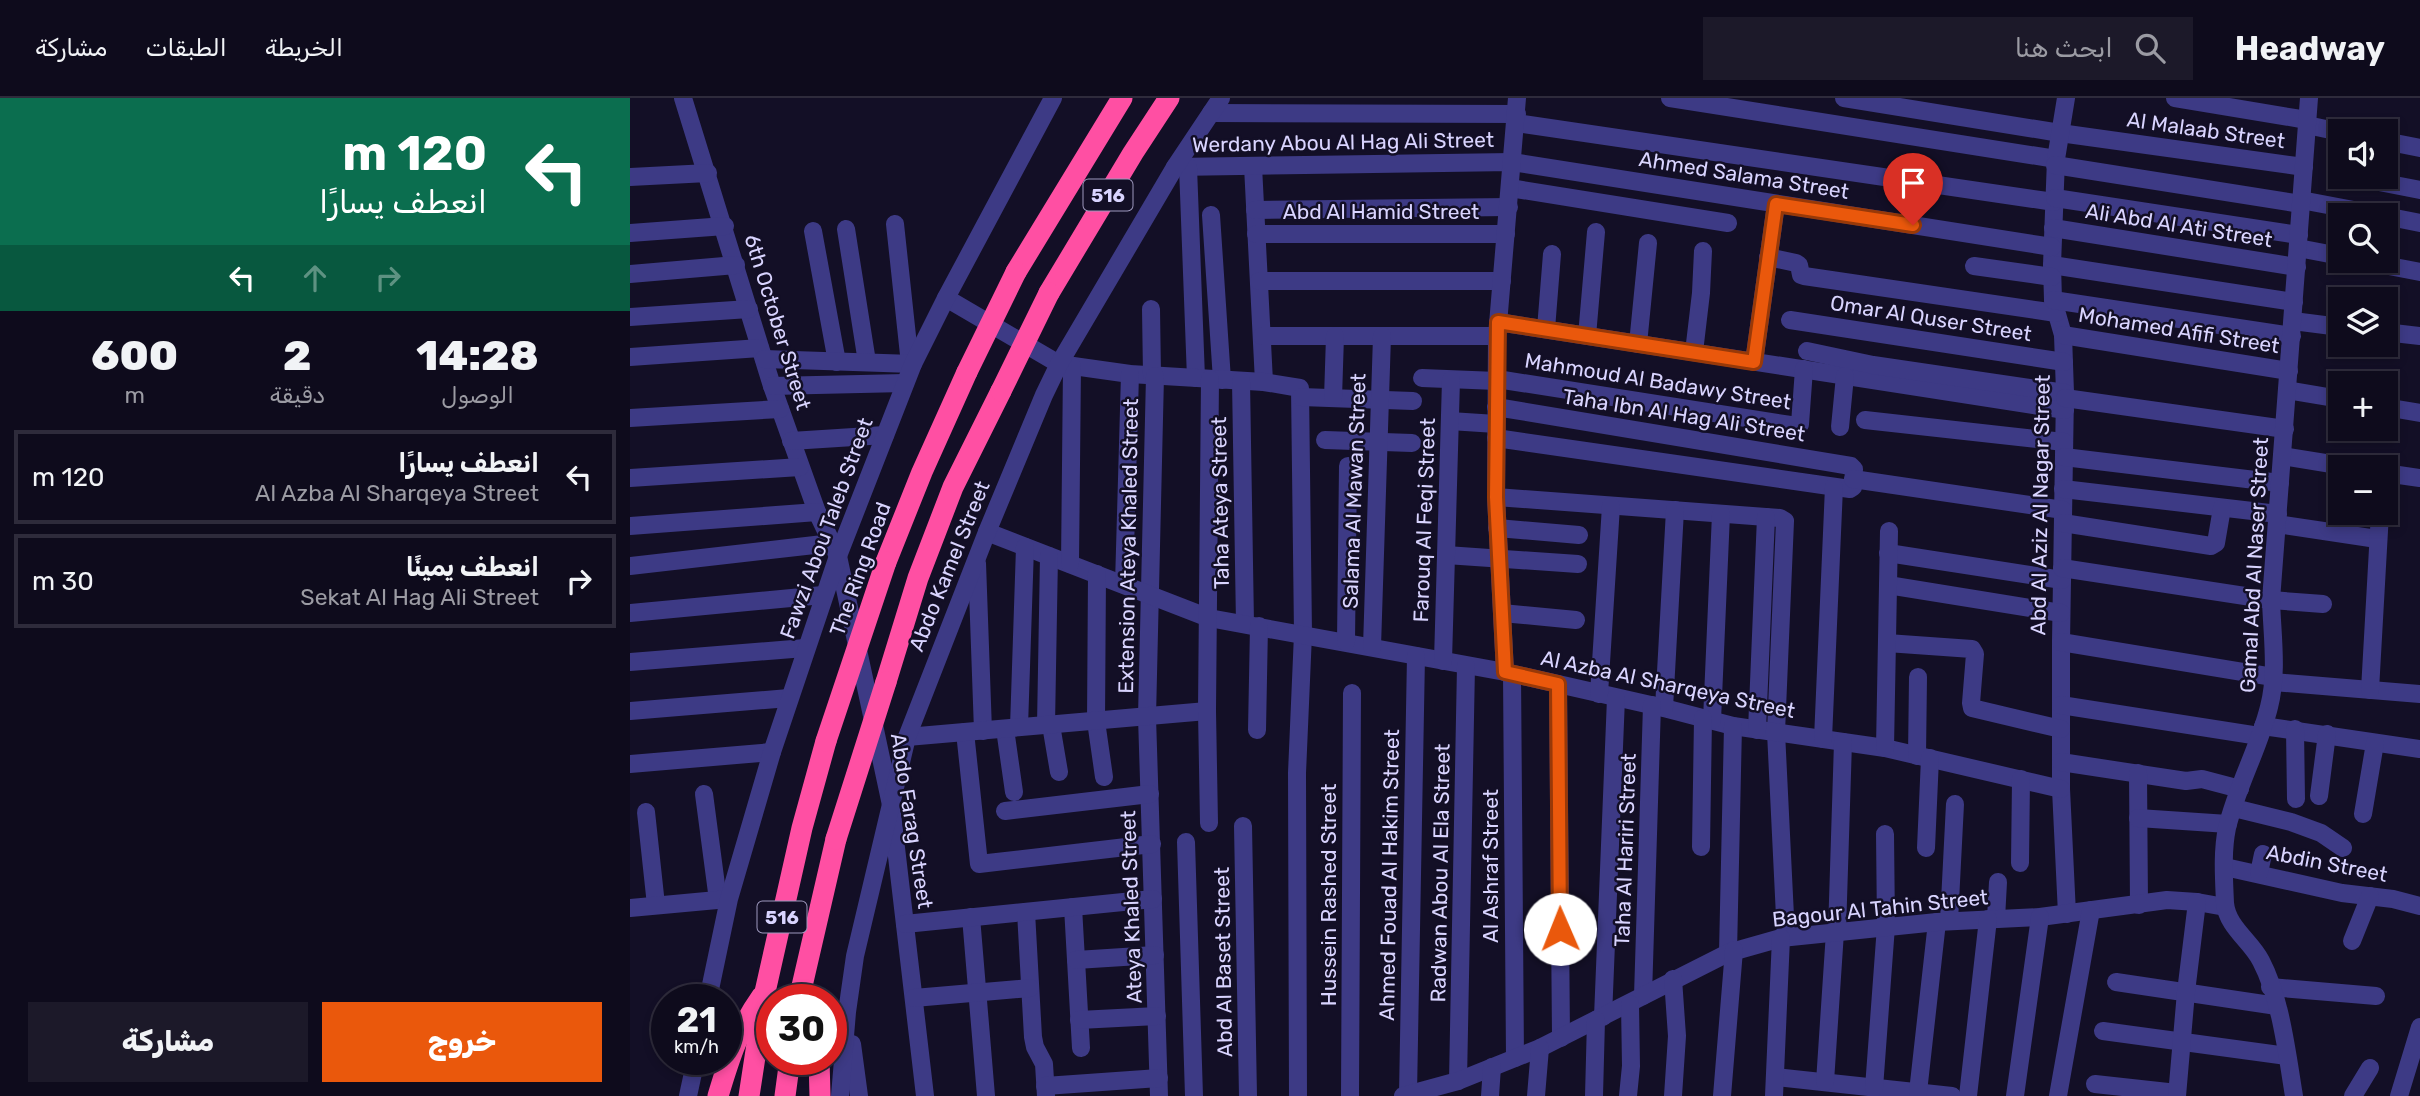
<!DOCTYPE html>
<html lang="ar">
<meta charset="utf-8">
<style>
:root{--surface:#0e0b1c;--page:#1c1929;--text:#f1f3f6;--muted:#9b9ba3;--line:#2e2b3b;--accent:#ea580c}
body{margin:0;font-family:Rubik,Vazirmatn,sans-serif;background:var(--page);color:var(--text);direction:rtl;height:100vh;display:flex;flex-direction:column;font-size:26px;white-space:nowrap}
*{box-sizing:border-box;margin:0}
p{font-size:23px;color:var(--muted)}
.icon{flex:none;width:38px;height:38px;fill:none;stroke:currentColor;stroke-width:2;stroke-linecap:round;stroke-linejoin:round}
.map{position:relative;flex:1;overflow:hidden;direction:ltr}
.side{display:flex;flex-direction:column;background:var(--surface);width:630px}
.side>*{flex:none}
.hud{background:#0b6e4f;color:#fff;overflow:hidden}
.fabs{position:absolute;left:1698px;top:21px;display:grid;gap:14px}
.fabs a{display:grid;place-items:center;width:70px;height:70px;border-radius:0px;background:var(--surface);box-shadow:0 4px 10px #0003,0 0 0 2px var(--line);font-size:35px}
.speed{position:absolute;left:21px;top:886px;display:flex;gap:14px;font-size:35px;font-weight:700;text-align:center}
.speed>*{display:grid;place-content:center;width:91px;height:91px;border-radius:50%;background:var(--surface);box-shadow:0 4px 10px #0003,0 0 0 2px var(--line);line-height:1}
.speed small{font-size:18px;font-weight:400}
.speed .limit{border:10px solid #d22;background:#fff;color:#111}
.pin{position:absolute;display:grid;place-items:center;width:60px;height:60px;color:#fff;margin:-72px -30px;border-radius:50% 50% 50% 0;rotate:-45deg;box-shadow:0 0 7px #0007}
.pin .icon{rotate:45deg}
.me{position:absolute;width:77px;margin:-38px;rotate:359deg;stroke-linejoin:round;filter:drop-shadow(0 0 5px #0008)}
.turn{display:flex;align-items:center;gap:24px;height:147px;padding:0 28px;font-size:32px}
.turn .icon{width:91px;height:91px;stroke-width:2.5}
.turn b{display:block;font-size:49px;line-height:60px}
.lanes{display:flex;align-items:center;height:66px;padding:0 28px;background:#0003;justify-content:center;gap:35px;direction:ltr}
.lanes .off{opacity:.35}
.eta{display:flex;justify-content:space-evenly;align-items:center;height:119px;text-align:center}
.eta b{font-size:42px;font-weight:800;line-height:49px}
.action{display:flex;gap:14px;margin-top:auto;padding:14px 28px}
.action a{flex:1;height:80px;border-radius:0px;background:var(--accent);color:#fff;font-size:28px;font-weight:800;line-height:80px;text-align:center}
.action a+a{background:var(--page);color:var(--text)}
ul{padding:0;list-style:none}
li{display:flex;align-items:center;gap:21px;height:94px;margin:0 14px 10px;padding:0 14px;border:4px solid var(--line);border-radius:0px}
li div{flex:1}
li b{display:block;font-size:26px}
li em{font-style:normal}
header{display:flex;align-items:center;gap:42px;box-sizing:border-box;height:98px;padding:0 35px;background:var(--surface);border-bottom:2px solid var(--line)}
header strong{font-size:33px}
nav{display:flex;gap:38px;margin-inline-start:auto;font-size:24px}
.search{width:490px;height:63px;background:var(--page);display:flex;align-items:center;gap:18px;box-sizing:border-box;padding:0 24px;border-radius:0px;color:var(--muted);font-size:26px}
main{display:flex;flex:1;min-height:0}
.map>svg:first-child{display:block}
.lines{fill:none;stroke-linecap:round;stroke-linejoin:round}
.minor{stroke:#3d3a85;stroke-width:18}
.highway{stroke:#ff4fa3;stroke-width:21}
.highway-bridge{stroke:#ff4fa3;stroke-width:21}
.route-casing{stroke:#983908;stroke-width:18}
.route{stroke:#ea580c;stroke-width:12}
.labels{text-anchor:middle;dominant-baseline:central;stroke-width:5;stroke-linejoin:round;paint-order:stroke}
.shield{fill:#130f26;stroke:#9e99be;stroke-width:2}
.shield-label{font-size:19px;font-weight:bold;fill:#d9d4ff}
.street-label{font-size:21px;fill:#d9d4ff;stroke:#130f26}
</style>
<header>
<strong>Headway</strong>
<div class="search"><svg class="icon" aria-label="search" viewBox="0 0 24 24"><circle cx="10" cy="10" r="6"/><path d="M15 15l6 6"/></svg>ابحث هنا</div>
<nav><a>الخريطة</a><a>الطبقات</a><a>مشاركة</a></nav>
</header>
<main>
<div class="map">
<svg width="1790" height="998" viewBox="0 0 1790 998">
<rect width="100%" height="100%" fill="#130f26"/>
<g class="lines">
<!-- minor -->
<g class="minor">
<polyline points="53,0 142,288 187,414 208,458 261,707 295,998"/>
<polyline points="1040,0 1426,61"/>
<polyline points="1214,0 1430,35 1674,69"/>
<polyline points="1436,0 1426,61 1422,167 1423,202 1433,237 1435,295 1431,544 1431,691 1437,816"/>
<polyline points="1545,0 1677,22"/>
<polyline points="581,15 887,16"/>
<polyline points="886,25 1424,104"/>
<polyline points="1677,27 1710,34"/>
<polyline points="1755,43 1790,50"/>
<polyline points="1425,67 1671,106"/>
<polyline points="623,68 634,284"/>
<polyline points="545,69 882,64 1422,149"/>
<polyline points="558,69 566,280"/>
<polyline points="0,79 78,75"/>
<polyline points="1744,83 1790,92"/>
<polyline points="880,90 1098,125"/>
<polyline points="1425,100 1669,137"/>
<polyline points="1671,102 1750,117"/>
<polyline points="625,112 879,109"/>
<polyline points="581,117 592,282"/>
<polyline points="1755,118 1790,125"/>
<polyline points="265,126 280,266"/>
<polyline points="1423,130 1667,169"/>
<polyline points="216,131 237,264"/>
<polyline points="183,133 207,264"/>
<polyline points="0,135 95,128"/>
<polyline points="626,136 876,136"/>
<polyline points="1668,150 1710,158"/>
<polyline points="1138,159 1166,165 1169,167 1171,177 1174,178 1426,215"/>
<polyline points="1733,163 1790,174"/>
<polyline points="1422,167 1664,204"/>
<polyline points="1344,168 1422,179"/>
<polyline points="0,176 106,167"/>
<polyline points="629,183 872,183"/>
<polyline points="316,200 429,266 500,276 634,284 670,290 673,536 667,675 668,998"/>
<polyline points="1423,202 1662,238"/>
<polyline points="521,211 522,277"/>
<polyline points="0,219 119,211"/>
<polyline points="1160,222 1434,264"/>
<polyline points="1663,223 1710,229"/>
<polyline points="868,224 1435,312"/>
<polyline points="916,231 922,156"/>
<polyline points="1755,234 1790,238"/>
<polyline points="1433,237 1659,273"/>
<polyline points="632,238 867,238"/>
<polyline points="957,238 966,134"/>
<polyline points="1008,246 1018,145"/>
<polyline points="1177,253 1243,267 1435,295"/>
<polyline points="1064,254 1071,195 1073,153"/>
<polyline points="0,259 130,250"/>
<polyline points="134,261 283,266"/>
<polyline points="1124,264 1146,106"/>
<polyline points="525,278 517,619 529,998"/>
<polyline points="792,280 867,283"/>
<polyline points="867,281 1167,328 1170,326 1174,271"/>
<polyline points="611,283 615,526"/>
<polyline points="142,288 275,285"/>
<polyline points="1657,292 1710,301"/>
<polyline points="671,299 783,303"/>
<polyline points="703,300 705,238"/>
<polyline points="1435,300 1655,331"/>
<polyline points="1755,309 1790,315"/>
<polyline points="0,320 150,311"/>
<polyline points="1235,322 1434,344"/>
<polyline points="820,323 866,326"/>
<polyline points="1210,329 1215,278"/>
<polyline points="866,340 1220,391 1223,389 1224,371 1221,368 866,309"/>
<polyline points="695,342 782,345"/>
<polyline points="161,343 255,337"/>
<polyline points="1652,358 1720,369"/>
<polyline points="1434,359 1650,385"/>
<polyline points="1755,375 1790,380"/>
<polyline points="0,380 170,369"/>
<polyline points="1223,381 1433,412"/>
<polyline points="1433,391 1648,416"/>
<polyline points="866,399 1150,420 1155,423 1146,634 1156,839"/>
<polyline points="1433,425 1581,448 1586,445 1592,410"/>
<polyline points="1647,426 1747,441"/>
<polyline points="0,428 187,414"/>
<polyline points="867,430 949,437"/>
<polyline points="357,434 579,520 875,574 1034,610 1103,628 1255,650 1431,691"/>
<polyline points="1258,455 1432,482"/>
<polyline points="816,457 948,466"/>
<polyline points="347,465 353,633"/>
<polyline points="440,466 442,268"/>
<polyline points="0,468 202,445"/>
<polyline points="1432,470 1641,502 1693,506"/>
<polyline points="467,476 466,623 474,679"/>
<polyline points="494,486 500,276"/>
<polyline points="1258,487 1431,515"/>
<polyline points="0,515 193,497"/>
<polyline points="872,515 946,522"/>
<polyline points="716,544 718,368"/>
<polyline points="1431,544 1643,579"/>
<polyline points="1257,545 1342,551 1345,556 1341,605 1342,610 1431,631"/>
<polyline points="742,549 752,238"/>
<polyline points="813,563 821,282"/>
<polyline points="0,564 175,550"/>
<polyline points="875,574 866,399 867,238 887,0"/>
<polyline points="882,576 885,960"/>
<polyline points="1643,584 1790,596"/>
<polyline points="928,586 931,940"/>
<polyline points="1740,592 1750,415"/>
<polyline points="969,596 981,408"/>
<polyline points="1431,607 1629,638"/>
<polyline points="1034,610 1045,412"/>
<polyline points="0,613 159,600"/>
<polyline points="1082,622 1091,416"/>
<polyline points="416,627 419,458"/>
<polyline points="421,627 429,674"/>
<polyline points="1633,628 1790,651"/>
<polyline points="389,629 395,449"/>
<polyline points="375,631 384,694"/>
<polyline points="1665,631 1666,701"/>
<polyline points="627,632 629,528"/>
<polyline points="1127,632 1136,419"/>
<polyline points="335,634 349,766 522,746"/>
<polyline points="277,639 577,613"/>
<polyline points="1193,641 1204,389"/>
<polyline points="1255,650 1259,433"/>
<polyline points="1287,658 1288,579"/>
<polyline points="1431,664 1556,683 1572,681 1610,691"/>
<polyline points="0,666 142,654"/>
<polyline points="1508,675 1509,807"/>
<polyline points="74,696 88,802"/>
<polyline points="1689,698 1697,636"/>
<polyline points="1604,710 1661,724 1691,735 1713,750"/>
<polyline points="375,713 520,696"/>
<polyline points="16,714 26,807"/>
<polyline points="1733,716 1745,645"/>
<polyline points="1508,720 1598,726"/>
<polyline points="579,725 577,613 580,281"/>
<polyline points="613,728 618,998"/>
<polyline points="556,744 564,998"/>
<polyline points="1071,749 1073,620"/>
<polyline points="1296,750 1300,660"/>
<polyline points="1390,765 1391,681"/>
<polyline points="1595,769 1712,795 1763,801 1790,808"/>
<polyline points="1629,775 1633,756"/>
<polyline points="443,809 451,950"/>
<polyline points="0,810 98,801"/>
<polyline points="396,814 403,939 405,949 414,966 416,998"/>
<polyline points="341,819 356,998"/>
<polyline points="1366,821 1368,784"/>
<polyline points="1319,823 1325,706"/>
<polyline points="275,826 523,801"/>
<polyline points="1207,834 1213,644"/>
<polyline points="1722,843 1740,798"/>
<polyline points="1098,855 1103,628"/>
<polyline points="446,862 525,857"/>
<polyline points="1486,884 1647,908"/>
<polyline points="1640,889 1746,898"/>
<polyline points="1013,898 1022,607"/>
<polyline points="284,900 400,890"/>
<polyline points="78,901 99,801 142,654 208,458 283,266 316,200 423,0"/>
<polyline points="973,919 986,600"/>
<polyline points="449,922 527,918"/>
<polyline points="1473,933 1657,958"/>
<polyline points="222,946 229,998"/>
<polyline points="1145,979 1322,998"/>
<polyline points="828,983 836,568"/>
<polyline points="1195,984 1205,834"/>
<polyline points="1465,986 1547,995"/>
<polyline points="415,988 529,980"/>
<polyline points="1244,990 1256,828 1255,736"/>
<polyline points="1288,994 1307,824"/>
<polyline points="778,996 786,558"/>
<polyline points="58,998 66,961"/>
<polyline points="210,998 217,914 225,858 277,639 357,434 414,297 429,266 545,69 591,0"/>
<polyline points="720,998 722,595"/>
<polyline points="773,998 828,983 910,950 1098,855 1151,840 1307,824 1410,819 1537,802 1567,804 1595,809"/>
<polyline points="860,998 862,969"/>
<polyline points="906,998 910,950"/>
<polyline points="964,998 966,922"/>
<polyline points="998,998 1001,968 1000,906"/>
<polyline points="1043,998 1047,938 1043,881"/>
<polyline points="1092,998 1104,852"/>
<polyline points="1144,998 1151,840"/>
<polyline points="1338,998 1358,821"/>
<polyline points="1385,998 1410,819"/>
<polyline points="1428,998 1461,812"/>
<polyline points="1547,998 1556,894 1567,804"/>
<path d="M1664 998C1657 956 1651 901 1631 863 1621 843 1597 829 1595 805 1594 781 1592 754 1597 730 1607 688 1629 650 1639 609 1648 575 1642 536 1641 502L1679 0"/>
<polyline points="1723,998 1740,970"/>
<polyline points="1769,998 1790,929"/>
</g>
<!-- highway -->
<g class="highway">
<polyline points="386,174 492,0"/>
<polyline points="419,195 503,55 539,0"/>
<polyline points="256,464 292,374 337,274"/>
<polyline points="256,584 288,480 323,389 371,293"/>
<polyline points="169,901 206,741"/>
<polyline points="189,961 190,998"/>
<path d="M88 998C100 958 108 932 132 898"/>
<polyline points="119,998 135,894 172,730 196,643"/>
<polyline points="155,998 160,961"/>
</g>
<!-- highway-bridge -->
<g class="highway-bridge">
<polyline points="337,274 386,174"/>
<polyline points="371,293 419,195"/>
<polyline points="196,643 256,464"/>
<polyline points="206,741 256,584"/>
</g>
</g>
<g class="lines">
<defs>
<polyline id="route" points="930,831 928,586 875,574 866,399 868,224 1124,264 1146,106 1283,127"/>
</defs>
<!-- route casing -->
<use href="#route" class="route-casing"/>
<!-- route -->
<use href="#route" class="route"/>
</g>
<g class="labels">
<!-- shield labels -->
<g class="shield">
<rect x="453.5" y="81.5" width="49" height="31" rx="5"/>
<rect x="127.5" y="803.5" width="49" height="31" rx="5"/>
</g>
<g class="shield-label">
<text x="478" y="97">516</text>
<text x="152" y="819">516</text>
</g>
<!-- street labels -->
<g class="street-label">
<text transform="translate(1576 32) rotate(8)">Al Malaab Street</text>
<text transform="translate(713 44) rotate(-1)">Werdany Abou Al Hag Ali Street</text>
<text transform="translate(1114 77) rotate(9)">Ahmed Salama Street</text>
<text x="751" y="113">Abd Al Hamid Street</text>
<text transform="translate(1549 127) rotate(9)">Ali Abd Al Ati Street</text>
<text transform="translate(1301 220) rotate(9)">Omar Al Quser Street</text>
<text transform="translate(148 224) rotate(73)">6th October Street</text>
<text transform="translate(1549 232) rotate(9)">Mohamed Afifi Street</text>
<text transform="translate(1028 283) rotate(9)">Mahmoud Al Badawy Street</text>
<text transform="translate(1054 317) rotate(9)">Taha Ibn Al Hag Ali Street</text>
<text transform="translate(724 393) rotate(-88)">Salama Al Mawan Street</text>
<text transform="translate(590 405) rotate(-91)">Taha Ateya Street</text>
<text transform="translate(1410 407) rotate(-89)">Abd Al Aziz Al Nagar Street</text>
<text transform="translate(794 422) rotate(-88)">Farouq Al Feqi Street</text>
<text transform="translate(196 430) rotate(-70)">Fawzi Abou Taleb Street</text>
<text transform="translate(498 448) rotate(-89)">Extension Ateya Khaled Street</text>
<text transform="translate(1624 467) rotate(-87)">Gamal Abd Al Naser Street</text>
<text transform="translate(319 468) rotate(-68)">Abdo Kamel Street</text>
<text transform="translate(230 471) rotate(-70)">The Ring Road</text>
<text transform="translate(1038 586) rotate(12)">Al Azba Al Sharqeya Street</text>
<text transform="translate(282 723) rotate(81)">Abdo Farag Street</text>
<text transform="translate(995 752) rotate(-88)">Taha Al Hariri Street</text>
<text transform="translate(1697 765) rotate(11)">Abdin Street</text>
<text transform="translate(860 768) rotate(-90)">Al Ashraf Street</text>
<text transform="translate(810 775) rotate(-89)">Radwan Abou Al Ela Street</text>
<text transform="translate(759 777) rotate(-89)">Ahmed Fouad Al Hakim Street</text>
<text transform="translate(698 797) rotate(-90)">Hussein Rashed Street</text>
<text transform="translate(501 809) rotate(-92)">Ateya Khaled Street</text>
<text transform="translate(1250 810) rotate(-6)">Bagour Al Tahin Street</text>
<text transform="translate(593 864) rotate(-91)">Abd Al Baset Street</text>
</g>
</g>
</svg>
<div class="fabs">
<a><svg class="icon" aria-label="sound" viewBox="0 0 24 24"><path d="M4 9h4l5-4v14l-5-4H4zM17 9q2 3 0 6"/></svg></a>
<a><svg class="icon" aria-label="search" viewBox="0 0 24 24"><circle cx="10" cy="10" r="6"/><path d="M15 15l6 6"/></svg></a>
<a><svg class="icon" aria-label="layers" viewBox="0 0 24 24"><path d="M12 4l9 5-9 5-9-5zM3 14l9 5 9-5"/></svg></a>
<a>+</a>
<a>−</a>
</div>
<div class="speed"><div>21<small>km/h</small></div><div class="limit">30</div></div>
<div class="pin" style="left:1283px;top:127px;background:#d93025"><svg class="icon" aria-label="arrive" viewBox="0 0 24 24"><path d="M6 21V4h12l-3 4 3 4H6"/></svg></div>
<svg class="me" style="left:930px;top:831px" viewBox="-20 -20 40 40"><circle r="19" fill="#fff"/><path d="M0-13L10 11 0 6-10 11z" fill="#ea580c"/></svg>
</div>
<section class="side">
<div class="hud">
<div class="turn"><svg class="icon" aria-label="left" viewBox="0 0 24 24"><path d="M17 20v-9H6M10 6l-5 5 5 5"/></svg><div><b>120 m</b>انعطف يسارًا</div></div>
<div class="lanes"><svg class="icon" aria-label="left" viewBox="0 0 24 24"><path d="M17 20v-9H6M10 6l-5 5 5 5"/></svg><svg class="icon off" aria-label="ahead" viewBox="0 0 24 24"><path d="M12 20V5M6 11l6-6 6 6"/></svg><svg class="icon off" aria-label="right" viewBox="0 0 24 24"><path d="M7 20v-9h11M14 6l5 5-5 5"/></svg></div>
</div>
<div class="eta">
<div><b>14:28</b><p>الوصول</p></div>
<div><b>2</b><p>دقيقة</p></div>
<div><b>600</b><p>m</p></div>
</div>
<ul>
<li><svg class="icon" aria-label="left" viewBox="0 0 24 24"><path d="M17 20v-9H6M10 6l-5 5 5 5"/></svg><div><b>انعطف يسارًا</b><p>Al Azba Al Sharqeya Street</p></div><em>120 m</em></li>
<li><svg class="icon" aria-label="right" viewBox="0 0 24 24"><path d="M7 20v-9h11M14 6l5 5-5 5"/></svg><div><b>انعطف يمينًا</b><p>Sekat Al Hag Ali Street</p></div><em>30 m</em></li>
</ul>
<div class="action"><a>خروج</a><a>مشاركة</a></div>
</section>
</main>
